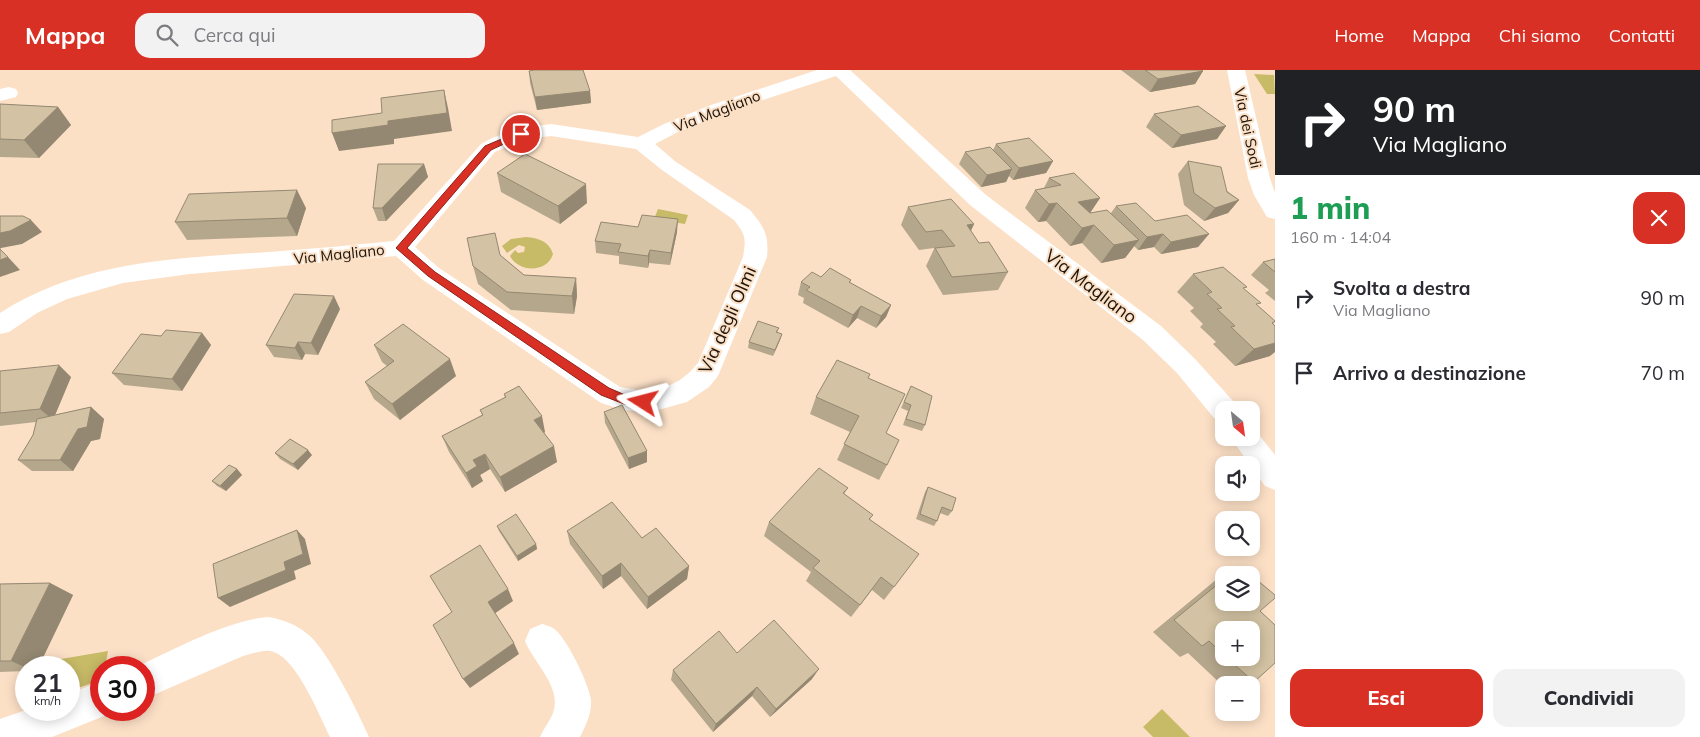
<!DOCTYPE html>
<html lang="it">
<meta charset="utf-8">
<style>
:root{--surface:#fff;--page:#f2f2f3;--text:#2b2b33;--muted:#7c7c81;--accent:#d93025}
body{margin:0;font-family:Mulish,sans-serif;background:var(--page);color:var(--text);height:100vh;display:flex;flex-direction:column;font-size:19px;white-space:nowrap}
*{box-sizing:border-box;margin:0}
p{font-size:16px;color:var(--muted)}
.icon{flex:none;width:28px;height:28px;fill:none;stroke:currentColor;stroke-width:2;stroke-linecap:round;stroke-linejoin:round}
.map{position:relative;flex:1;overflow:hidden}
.drawer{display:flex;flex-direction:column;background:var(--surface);width:425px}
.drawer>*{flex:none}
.hud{background:#202124;color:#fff;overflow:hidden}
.needle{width:32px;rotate:151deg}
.controls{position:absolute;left:1215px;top:331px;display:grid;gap:10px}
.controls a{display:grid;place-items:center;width:45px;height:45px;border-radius:10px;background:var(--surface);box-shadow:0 2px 12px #0003;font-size:25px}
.speed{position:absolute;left:15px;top:586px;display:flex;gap:10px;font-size:25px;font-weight:700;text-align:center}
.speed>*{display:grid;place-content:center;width:65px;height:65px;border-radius:50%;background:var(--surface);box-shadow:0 2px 12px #0003;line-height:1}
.speed small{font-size:12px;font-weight:400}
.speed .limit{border:8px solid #d22;background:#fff;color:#111}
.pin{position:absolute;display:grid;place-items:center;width:42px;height:42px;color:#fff;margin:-21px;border:2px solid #fff;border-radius:50%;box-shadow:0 1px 5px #0007}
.me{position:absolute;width:55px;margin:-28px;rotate:279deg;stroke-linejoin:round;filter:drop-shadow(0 0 4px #0008)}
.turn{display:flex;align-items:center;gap:18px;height:105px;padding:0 15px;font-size:22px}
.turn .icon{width:65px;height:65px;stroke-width:2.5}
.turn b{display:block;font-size:35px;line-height:42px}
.round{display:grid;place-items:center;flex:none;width:52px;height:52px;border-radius:15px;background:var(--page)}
.headline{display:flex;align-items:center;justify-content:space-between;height:85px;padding:0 15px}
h1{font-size:30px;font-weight:800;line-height:38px;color:#1e9e55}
.primary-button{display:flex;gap:10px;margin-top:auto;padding:10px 15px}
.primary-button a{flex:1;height:58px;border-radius:15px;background:var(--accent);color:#fff;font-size:20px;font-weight:800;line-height:58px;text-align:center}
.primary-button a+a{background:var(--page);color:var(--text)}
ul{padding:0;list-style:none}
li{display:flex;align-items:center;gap:15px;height:75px;padding:0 15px}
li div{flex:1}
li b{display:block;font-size:19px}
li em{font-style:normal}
header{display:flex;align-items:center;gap:30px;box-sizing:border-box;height:70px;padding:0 25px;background:var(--accent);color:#fff}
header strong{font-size:24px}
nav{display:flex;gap:28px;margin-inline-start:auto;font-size:18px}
.search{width:350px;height:45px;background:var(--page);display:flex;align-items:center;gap:12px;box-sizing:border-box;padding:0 18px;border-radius:15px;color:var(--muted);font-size:19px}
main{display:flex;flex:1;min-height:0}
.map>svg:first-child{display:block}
.water{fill:#c7bb67}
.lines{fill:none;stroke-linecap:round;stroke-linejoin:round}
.street{fill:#fff;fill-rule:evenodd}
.wall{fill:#b5a78c;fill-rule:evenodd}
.shaded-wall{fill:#948872}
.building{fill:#d3c2a3;stroke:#948872}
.route{fill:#d93025;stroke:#8d1f18}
.labels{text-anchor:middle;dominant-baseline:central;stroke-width:4;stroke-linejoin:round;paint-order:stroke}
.far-street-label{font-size:15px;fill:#1d140b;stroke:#fce0c6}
.street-label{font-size:18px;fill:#1d140b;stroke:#fce0c6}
</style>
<header>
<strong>Mappa</strong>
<div class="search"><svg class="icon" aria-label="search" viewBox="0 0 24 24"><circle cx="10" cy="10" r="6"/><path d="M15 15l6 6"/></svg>Cerca qui</div>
<nav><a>Home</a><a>Mappa</a><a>Chi siamo</a><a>Contatti</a></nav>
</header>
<main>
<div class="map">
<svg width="1275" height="667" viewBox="0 0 1275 667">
<rect width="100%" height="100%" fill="#fce0c6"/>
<!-- water -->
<g class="water">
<polygon points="1254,4 1274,5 1275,24 1267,24"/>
<polygon points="658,139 688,145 685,154 654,149"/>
<path d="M526 167C538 168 549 171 553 184 547 203 519 203 510 186L515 180 518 183 524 182 525 177 519 175 507 183 502 176 511 169Z"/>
<polygon points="108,581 105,597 101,598 101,610 69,621 69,598 58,597 61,589"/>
<polygon points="1162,639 1190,667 1153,667 1143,657"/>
</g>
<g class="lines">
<!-- street -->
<g class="street">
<path d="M817 0H850L986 125 1161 256 1195 289 1234 332 1238 340H1224V351L1214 348 1177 303 1143 270 970 135 836 6 741 37 678 62 655 74 676 92 750 140C764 157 769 164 767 187L718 306 709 317 687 332 651 342 624 340 601 333 423 210 396 186 190 204 123 213 67 229 37 243 9 262 0 264V243C80 191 177 188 269 182 311 179 352 175 394 171L481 74 492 68 521 58 551 54 638 67 664 54 711 35ZM551 66 636 79 662 100 734 150C746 165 746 169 743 187L698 293 690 302 680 310 664 318 638 320 620 317 439 198 415 177 495 82 525 69Z"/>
<polygon points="1227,0 1245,0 1270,108 1275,123 1275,149 1267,147 1254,125 1248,108"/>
<polygon points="9,17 16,19 18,23 16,27 0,31 0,19"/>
<polygon points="1251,358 1255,360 1275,385 1275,420 1265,416 1231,368 1251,368"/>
<path d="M268 547C283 549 299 556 310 566 329 584 358 642 369 667H330C319 645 298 591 274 582 265 578 252 584 243 586L144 629V598H134C173 580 225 551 268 547Z"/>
<path d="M542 554C545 555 550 556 553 558 566 566 589 614 591 630 592 643 586 655 580 667H540C544 658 550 651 553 643 563 618 533 592 525 571L530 559Z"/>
<polygon points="101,611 101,640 114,640 114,642 52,667 0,667 0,649 26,640 69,640 69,624"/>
</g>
</g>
<!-- wall -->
<g class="wall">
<polygon points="1121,0 1201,0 1203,1 1195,14 1150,22"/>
<polygon points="529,1 590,21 591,33 537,40 530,13"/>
<polygon points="0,34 58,37 71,55 39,88 0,87"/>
<polygon points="1154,44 1226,56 1217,69 1172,78 1146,57"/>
<polygon points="996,74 1053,91 1046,103 1013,110 1009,106 1006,112 981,117 959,94 965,82 993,80"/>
<polygon points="1188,91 1239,130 1228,143 1204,151 1184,135 1178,104"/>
<polygon points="424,94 428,107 386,151 378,151 373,138"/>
<polygon points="497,103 587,133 560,154 501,122"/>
<polygon points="1049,108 1100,128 1090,143 1111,143 1116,136 1155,151 1209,164 1198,177 1161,184 1154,177 1138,180 1134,176 1125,188 1101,193 1082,173 1070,176 1046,151 1038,152 1025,138 1035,120 1044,118"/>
<polygon points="908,137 974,154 971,161 979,173 1008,202 998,220 943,225 926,196 934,179 934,178 919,180 901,155"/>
<polygon points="306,138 297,166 187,170 175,152"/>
<polygon points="677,162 670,195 649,193 648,198 619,194 619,186 596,183 595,171"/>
<polygon points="500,185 524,205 576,208 577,226 574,244 511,240 478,214 473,196"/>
<polygon points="1275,189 1275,231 1265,223 1269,220 1251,205 1263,192"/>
<polygon points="1193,204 1244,219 1258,236 1275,252 1273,254 1270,286 1235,296 1213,274 1216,272 1200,257 1203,254 1190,241 1194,238 1177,222"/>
<polygon points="821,207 851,210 850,213 891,235 886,247 876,258 857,248 848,258 803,233 804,228 798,225 801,212"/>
<polygon points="340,239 318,285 305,284 302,290 274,287 266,275"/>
<polygon points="779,258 777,263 782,264 780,270 773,286 748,278 749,272"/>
<polygon points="202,263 211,275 182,321 124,315 112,303 161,266"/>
<polygon points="374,275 456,306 400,350 374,329 365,312 387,296 382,292"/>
<polygon points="0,301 71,307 55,345 91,337 104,349 100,369 91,371 73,401 32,401 18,390 33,365 36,352 0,356"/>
<polygon points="868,308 886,363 887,395 879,410 837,390 850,362 810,344 816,327"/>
<polygon points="911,316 925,355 922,361 903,355 908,341 901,338"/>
<polygon points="504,324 545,362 544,363 557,392 505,422 490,399 480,405 483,411 472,418 449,382 442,366 482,345 480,340 505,328"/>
<polygon points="604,342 647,392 629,399 605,353"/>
<polygon points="275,383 312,385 298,400 280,389"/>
<polygon points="237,399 242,405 226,421 217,416 212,411"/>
<polygon points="928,417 952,441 948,446 940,443 937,451 934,456 916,449 925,422"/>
<polygon points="848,418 844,424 873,445 870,449 894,517 884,530 872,520 851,547 806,511 811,502 764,466 769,452"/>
<polygon points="497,456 536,474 537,479 518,491 499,461"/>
<polygon points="567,461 642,468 689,496 687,509 647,539 621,506 603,519 570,474"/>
<path d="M1240 496 1229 505H1224V509L1260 541 1254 612 1246 615H1224V617L1188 583 1180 587 1153 562 1217 509ZM1224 560 1251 588H1224Z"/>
<polygon points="50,513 73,525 38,598 26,598 26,601 0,602 0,514"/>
<polygon points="737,583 812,609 770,647 752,626 713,662 671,610 673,600"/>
</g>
<!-- shaded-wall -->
<g class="shaded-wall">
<polygon points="1203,1 1195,14 1150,22 1158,9"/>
<polygon points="444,20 448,38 452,61 394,69 394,74 339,81 332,63 388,51"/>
<polygon points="590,21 591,33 537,40 535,27"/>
<polygon points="58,37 71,55 39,88 24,70"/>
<polygon points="1226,56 1217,69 1172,78 1181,65"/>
<polygon points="1053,91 1046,103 1013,110 1019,98"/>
<polygon points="424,94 428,107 386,151 382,138"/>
<polygon points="1012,99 1006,112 981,117 987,105"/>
<polygon points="586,114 587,133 560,154 558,136"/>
<polygon points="297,120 306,138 297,166 287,148"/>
<polygon points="1100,128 1088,146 1078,132"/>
<polygon points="1239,130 1228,143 1204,151 1215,138"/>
<polygon points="1057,133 1046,151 1038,152 1049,134"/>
<polygon points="678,149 677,162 670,195 671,183"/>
<polygon points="31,150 42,162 22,174 1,178 0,179 0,163"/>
<polygon points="974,154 965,172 967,155"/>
<polygon points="1094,155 1082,173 1070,176 1082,158"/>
<polygon points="1163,164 1154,177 1138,180 1147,167"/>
<polygon points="1209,164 1198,177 1161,184 1171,172"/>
<polygon points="1139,170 1125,188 1101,193 1114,175"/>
<polygon points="650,180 649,193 648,198 648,186"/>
<polygon points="8,187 20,200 0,207 0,190"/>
<polygon points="576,208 577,226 574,244 572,226"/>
<polygon points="334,226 340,239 318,285 311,273"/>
<polygon points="891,235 886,247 876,258 881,246"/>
<polygon points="861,236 857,248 848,258 853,245"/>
<polygon points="202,263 211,275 182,321 172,309"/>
<polygon points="782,264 780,270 773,286 775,280"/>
<polygon points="298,272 305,284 302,290 295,278"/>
<polygon points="1275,273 1275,282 1270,286 1235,296 1254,279"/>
<polygon points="450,289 456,306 400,350 392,334"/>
<polygon points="59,295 71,307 53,350 40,339"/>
<polygon points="91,337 104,349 100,369 91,371 73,401 60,390"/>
<polygon points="542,346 545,362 538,366 534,350"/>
<polygon points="554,376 557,392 505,422 500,407"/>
<polygon points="308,380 312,385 298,400 293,394"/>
<polygon points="647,381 647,392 629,399 628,388"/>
<polygon points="485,384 490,399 480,405 483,411 472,418 466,403 473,390"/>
<polygon points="237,399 242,405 226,421 220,416"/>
<polygon points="297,460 305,469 311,494 294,501 296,509 230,537 218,528 284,492"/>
<polygon points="536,474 537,479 518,491 517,486"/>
<polygon points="621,493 621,506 603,519 602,506"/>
<polygon points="689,496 687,509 647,539 648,527"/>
<polygon points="50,513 73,525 38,598 27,598 11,591"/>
<polygon points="508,519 513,531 494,544 488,532"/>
<polygon points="514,573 519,584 470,618 463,609"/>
<polygon points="819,599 812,609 770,647 776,639"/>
<polygon points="757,617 752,626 713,662 716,654"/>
</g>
<!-- building -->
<g class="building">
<polygon points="534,0 583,0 590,21 535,27 529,1"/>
<polygon points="1145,0 1201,0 1203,1 1158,9"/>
<polygon points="444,20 447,43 388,51 388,55 332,63 332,50 382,43 381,28"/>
<polygon points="0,34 58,37 24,70 0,69"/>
<polygon points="1198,36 1226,56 1181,65 1154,44"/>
<polygon points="1029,68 1053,91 1019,98 996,74"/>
<polygon points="990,77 1012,99 987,105 965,82"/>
<polygon points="525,84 586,114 558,136 497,103"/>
<polygon points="1188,91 1221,97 1227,122 1239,130 1215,138 1194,123"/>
<polygon points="378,94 424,94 382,138 373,138"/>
<polygon points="1074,103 1100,128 1078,132 1090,143 1107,140 1139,170 1114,175 1094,155 1082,158 1057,133 1049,134 1035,120 1061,115 1049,108"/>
<polygon points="297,120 287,148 175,152 189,124"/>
<polygon points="951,129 974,154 967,155 979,173 989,172 1008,202 952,207 935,178 955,176 942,160 926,162 908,137"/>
<polygon points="1136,133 1155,151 1187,145 1209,164 1171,172 1163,164 1147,167 1116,136"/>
<polygon points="642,145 678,149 671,183 650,180 648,186 618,182 621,174 595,171 601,152 638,157"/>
<polygon points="0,146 23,146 31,150 10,161 0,163"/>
<polygon points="495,163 500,185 524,205 576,208 572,226 507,222 473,196 467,168"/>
<polygon points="0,179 8,187 0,190"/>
<polygon points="1275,189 1275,202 1263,192"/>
<polygon points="1223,197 1247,217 1243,218 1261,233 1256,234 1275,251 1272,253 1275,256 1275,273 1254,279 1231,257 1235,256 1217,239 1222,238 1207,224 1212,222 1193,204"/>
<polygon points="830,198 851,210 849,212 891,235 881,246 861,236 853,245 806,220 810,217 801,212 812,202 821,207"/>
<polygon points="294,224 334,226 311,273 298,272 295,278 266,275"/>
<polygon points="758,251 779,258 776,262 782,264 775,280 749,272"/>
<polygon points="403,254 450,289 392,334 365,312 394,291 374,275"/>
<polygon points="166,260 202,263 172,309 112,303 141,264 161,266"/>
<polygon points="837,290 870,304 868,308 905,324 886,363 899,370 887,395 844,374 859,346 816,327"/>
<polygon points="59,295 40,339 0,343 0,301"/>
<polygon points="519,316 542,346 534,350 554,376 500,407 485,384 473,390 477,396 466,403 442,366 483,345 480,340 506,327 504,324"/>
<polygon points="911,316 932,326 925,355 906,349 911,335 904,332"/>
<polygon points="622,335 647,381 628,388 604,342"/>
<polygon points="91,337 87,357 78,359 60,390 18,390 33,365 37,349"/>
<polygon points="290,369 308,380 293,394 275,383"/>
<polygon points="229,395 237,399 220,416 212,411"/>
<polygon points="819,398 848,418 843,423 873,445 869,449 919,484 894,517 881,507 860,535 813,498 820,491 769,452"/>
<polygon points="928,417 956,428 952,441 942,437 937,451 920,444"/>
<polygon points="612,432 642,468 656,458 689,496 648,527 621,493 602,506 567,461"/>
<polygon points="516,444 536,474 517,486 497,456"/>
<polygon points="297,460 303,484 284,492 286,500 218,528 213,494"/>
<polygon points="480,475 508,519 488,532 514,573 463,609 433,555 452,542 430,506"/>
<polygon points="1240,496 1251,505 1229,505"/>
<polygon points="1251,505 1275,525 1275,528 1260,541 1275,555 1275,593 1254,612 1227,588 1251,588 1251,560 1224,560 1224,585 1209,571 1202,576 1174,550 1224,509 1224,532 1251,532"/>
<polygon points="50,513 11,591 0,591 0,514"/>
<polygon points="774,550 819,599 776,639 757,617 716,654 673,600 719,561 737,583"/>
</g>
<!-- route -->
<polygon class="route" points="518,62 525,64 491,80 407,178 435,202 609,318 625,325 647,329 649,332 647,335 624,334 601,325 428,206 396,178 485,76"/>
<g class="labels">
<!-- far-street labels -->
<g class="far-street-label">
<text transform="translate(717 41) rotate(-21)">Via Magliano</text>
<text transform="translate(1248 58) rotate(78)">Via dei Sodi</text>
<text transform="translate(339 184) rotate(-6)">Via Magliano</text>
</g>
<!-- street labels -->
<g class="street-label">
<text transform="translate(1091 216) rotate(37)">Via Magliano</text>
<text transform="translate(727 250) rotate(-66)">Via degli Olmi</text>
</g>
</g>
</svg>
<div class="controls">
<a><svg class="needle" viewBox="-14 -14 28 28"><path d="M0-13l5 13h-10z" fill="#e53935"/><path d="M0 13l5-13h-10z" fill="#7c7c81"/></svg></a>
<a><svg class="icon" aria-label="sound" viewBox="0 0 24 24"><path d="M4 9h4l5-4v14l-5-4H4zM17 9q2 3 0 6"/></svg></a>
<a><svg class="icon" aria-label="search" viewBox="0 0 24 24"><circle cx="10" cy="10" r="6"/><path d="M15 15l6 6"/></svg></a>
<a><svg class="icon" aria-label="layers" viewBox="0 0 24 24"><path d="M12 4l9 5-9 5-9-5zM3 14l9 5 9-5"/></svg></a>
<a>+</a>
<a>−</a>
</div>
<div class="speed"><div>21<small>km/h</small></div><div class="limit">30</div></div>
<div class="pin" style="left:521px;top:64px;background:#d93025"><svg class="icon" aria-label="arrive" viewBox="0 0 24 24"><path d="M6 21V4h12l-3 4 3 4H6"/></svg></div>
<svg class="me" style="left:643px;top:332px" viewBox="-20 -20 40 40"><path d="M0-17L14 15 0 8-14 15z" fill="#d93025" stroke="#fff" stroke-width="4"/></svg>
</div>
<section class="drawer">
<div class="hud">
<div class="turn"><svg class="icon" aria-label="right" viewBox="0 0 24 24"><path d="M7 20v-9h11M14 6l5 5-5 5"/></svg><div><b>90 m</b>Via Magliano</div></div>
</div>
<div class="headline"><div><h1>1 min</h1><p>160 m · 14:04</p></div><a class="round" style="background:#d93025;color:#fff"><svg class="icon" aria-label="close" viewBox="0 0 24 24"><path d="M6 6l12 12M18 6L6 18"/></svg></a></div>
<ul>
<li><svg class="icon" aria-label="right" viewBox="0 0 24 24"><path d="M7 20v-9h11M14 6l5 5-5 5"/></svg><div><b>Svolta a destra</b><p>Via Magliano</p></div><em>90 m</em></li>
<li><svg class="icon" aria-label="arrive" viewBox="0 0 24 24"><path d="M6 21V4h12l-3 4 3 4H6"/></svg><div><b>Arrivo a destinazione</b></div><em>70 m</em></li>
</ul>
<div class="primary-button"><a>Esci</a><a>Condividi</a></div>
</section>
</main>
